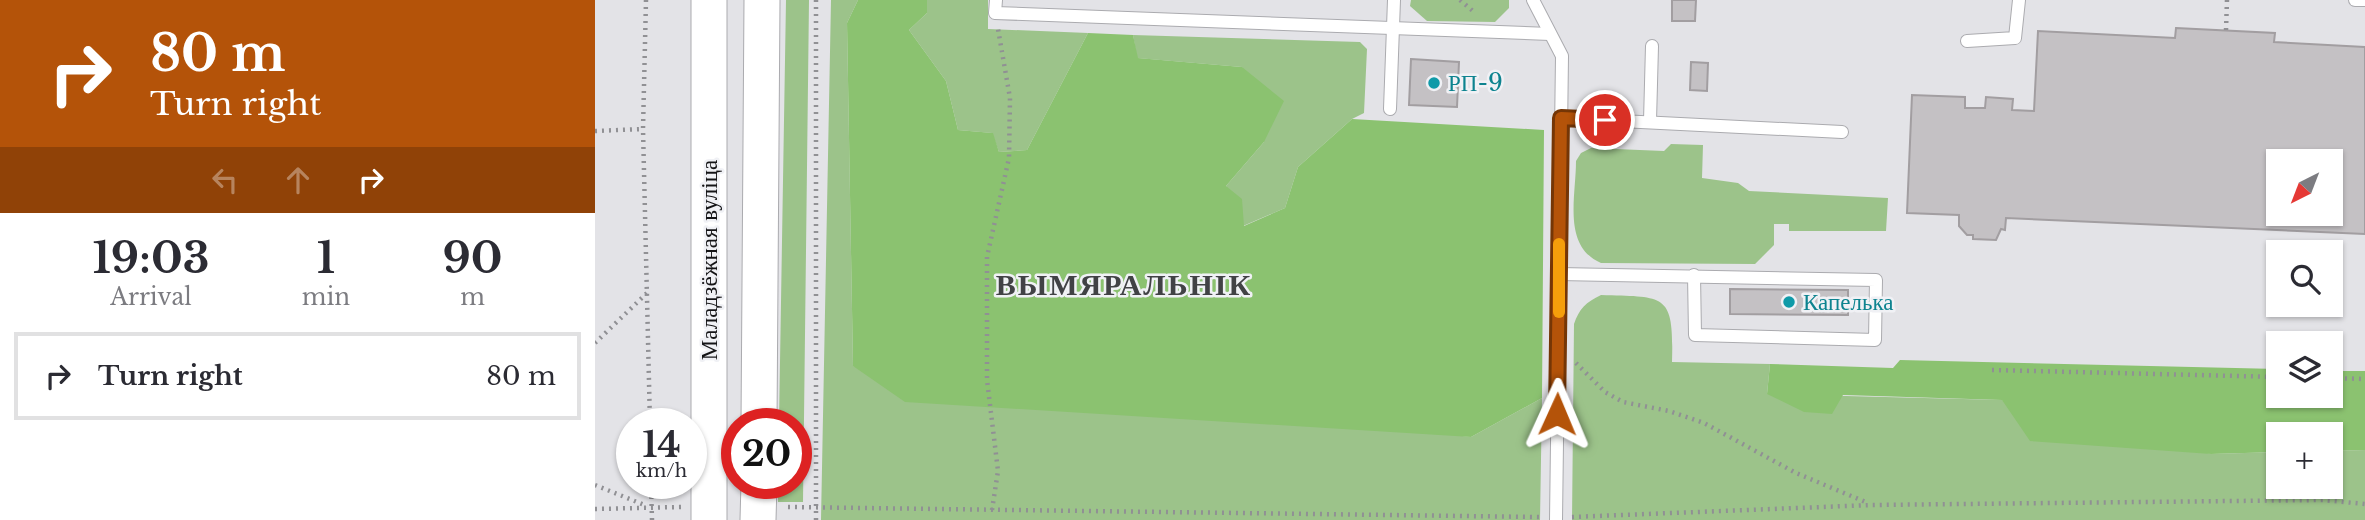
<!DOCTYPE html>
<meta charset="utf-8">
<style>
:root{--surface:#fff;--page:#f2f2f3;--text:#2b2b33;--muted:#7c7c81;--line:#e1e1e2}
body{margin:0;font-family:"Libre Baskerville",serif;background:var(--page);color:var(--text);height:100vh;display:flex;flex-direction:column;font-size:26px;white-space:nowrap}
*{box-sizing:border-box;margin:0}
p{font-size:23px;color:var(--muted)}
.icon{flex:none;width:38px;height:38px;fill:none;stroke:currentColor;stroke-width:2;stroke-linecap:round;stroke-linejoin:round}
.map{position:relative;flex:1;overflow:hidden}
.side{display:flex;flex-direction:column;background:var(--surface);width:595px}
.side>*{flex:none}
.top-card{background:#b45309;color:#fff;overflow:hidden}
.needle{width:46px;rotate:222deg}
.tools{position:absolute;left:1671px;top:149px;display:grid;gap:14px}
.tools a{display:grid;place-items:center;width:77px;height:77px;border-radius:0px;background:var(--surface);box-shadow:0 2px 5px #0004;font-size:35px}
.speed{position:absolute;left:21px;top:408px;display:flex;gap:14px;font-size:35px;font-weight:700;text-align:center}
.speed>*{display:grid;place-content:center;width:91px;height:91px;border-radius:50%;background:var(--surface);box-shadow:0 2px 5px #0004;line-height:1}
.speed small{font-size:18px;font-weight:400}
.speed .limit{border:10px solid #d22;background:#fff;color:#111}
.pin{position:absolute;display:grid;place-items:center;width:60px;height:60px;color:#fff;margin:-30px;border:4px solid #fff;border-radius:50%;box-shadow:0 2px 7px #0007}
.me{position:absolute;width:77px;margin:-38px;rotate:1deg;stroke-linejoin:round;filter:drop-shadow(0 0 5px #0008)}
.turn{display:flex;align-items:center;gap:24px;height:147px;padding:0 35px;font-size:32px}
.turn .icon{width:91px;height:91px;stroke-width:2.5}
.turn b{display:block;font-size:49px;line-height:60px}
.lanes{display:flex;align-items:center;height:66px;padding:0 35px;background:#0003;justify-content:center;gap:35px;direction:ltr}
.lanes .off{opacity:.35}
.eta{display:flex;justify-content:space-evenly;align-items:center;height:119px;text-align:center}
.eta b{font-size:42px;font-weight:700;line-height:49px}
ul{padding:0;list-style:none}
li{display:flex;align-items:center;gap:21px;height:88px;margin:0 14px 10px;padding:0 21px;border:4px solid var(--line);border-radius:0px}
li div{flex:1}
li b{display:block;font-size:26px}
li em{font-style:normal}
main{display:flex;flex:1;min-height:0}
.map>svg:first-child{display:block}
.green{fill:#9cc38a}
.forest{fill:#8bc270}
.building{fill:#c4c1c4;stroke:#a29ea1;stroke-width:2;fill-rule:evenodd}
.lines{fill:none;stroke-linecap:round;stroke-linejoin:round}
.service-casing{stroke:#ababaf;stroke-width:14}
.secondary-casing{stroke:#ababaf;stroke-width:37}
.path{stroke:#909094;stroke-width:4.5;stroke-dasharray:2 5;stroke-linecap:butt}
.service{stroke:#fff;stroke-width:12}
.secondary{stroke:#fff;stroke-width:35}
.route-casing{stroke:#753606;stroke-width:18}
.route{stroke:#b45309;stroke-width:12}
.slow{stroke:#f59e0b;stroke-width:12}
.culture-dot{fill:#0f9aa8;stroke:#f0f1f5;stroke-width:2.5}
.labels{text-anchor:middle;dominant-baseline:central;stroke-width:5;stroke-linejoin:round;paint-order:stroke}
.culture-label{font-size:23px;fill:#0d838f;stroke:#f0f1f5;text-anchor:start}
.street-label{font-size:23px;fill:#141416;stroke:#f0f1f5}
.district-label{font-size:30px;font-weight:bold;letter-spacing:2px;fill:#414245;stroke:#f0f1f5}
</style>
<main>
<section class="side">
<div class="top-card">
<div class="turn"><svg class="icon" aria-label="right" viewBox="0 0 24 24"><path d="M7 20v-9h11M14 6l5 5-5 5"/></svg><div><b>80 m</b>Turn right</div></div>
<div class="lanes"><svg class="icon off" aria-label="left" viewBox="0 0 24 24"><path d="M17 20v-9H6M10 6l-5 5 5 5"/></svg><svg class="icon off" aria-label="ahead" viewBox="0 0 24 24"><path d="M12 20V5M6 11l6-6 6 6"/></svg><svg class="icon" aria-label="right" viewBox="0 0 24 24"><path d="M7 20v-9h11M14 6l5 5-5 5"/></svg></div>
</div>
<div class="eta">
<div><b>19:03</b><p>Arrival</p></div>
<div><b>1</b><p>min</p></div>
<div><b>90</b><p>m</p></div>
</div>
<ul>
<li><svg class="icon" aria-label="right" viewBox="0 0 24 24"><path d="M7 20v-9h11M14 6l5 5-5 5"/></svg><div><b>Turn right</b></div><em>80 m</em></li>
</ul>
</section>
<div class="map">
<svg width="1770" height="520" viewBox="0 0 1770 520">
<rect width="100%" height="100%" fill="#e3e3e7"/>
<!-- green -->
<g class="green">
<polygon points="191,0 214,0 208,502 183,502 183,483 201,483 201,424 184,423"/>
<polygon points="236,0 263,0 252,23 258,366 876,437 947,398 945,520 226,520"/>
<polygon points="332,0 393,0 393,29 493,33 432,150 404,152 397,133 363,130 351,81 314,30 332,13"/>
<polygon points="816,0 914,0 914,8 900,22 832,21 815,6"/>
<polygon points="538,35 765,42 772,49 769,113 757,119 703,167 690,208 648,226 631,186 669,142 647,67 542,58"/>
<path d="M1076 144 1108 145 1107 178 1143 183 1154 191 1293 198 1291 231H1194V224H1179V245L1160 264 1006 263C967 246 981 197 981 161L986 153 996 148 1069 151Z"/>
<path d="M1006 295C1071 297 1079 293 1077 362L1175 364 1172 394 1407 400 1616 454 1683 452 1684 486H1736V451L1770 450V520H977L979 324C984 309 991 302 1006 295Z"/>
</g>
<!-- forest -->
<g class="forest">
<polygon points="263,0 332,0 332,13 314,30 351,81 363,130 398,133 404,152 432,150 493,33 538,35 543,58 647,67 689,101 669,142 631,186 647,199 649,226 690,208 703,167 757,119 949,130 947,398 876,437 310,402 258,366 252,23"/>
<polygon points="1305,360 1683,369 1684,396 1736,396 1736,371 1770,371 1770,450 1736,451 1736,434 1684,434 1683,452 1616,454 1435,441 1407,400 1248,395 1237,414 1209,412 1172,394 1175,364 1298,368"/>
</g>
<!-- building -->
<g class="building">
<polygon points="1077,0 1101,0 1100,21 1077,21"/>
<path d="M1581 28 1680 33 1679 42 1770 47V234L1411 218 1410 230 1406 229 1401 240 1378 239V235H1372L1364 226V215L1312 213 1317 95 1370 97V108H1390L1391 97 1418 99 1417 110 1439 111 1443 31 1580 38ZM1684 161H1736V214H1684Z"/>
<polygon points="816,59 864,62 862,107 814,105"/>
<polygon points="1096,62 1113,63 1112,91 1095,90"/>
<polygon points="1135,289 1253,290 1253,315 1135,314"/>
</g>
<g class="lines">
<defs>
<g id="service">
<polyline points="401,0 400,13 955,34"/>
<polyline points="938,0 967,56 961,520"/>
<polyline points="1760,0 1770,0"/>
<polyline points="1372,41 1420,38 1424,0"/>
<polyline points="795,109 799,0"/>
<polyline points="966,118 1247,132"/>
<polyline points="1055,121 1057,46"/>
<polyline points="964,274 1281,280 1280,340 1100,335 1099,275"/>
</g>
<g id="secondary">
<polyline points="114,0 114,520"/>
<polyline points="164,424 167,0"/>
<polyline points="163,520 164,483"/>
</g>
</defs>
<!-- service casing -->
<use href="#service" class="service-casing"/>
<!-- secondary casing -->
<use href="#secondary" class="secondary-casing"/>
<!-- path -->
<g class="path">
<polyline points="51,0 48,129 55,424"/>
<polyline points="865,0 879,12"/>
<polyline points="1631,30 1632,0"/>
<polyline points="0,131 48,129"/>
<polyline points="0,343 52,293"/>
<polyline points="981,363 1010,392 1028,402 1074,411 1109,423 1201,473 1273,503"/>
<polyline points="1397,370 1684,377"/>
<polyline points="1736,378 1770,379"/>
<polyline points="56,483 57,520"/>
<polyline points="0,485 52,506"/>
<polyline points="193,507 944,517"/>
<polyline points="0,509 86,507"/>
<polyline points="397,510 403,471 392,380 392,257 414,158 415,98 403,29"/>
<polyline points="977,517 1277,505 1728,500 1770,504"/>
<polyline points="221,520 221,0"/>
</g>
<!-- service -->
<use href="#service" class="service"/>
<!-- secondary -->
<use href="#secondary" class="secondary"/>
</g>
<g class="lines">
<defs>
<polyline id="route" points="962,414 966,118 1010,120"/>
</defs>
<!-- route casing -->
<use href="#route" class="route-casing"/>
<!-- route -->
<use href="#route" class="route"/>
<!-- slow -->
<polyline class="slow" points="964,312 964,244"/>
</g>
<!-- markers -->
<g class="culture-dot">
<circle cx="839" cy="83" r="7"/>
<circle cx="1194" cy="302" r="7"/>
</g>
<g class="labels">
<!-- culture labels -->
<g class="culture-label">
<text x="853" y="83">РП-9</text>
<text x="1208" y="302">Капелька</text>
</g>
<!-- street labels -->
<g class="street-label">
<text transform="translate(114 260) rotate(-90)">Маладзёжная вуліца</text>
</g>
<!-- district labels -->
<g class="district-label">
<text x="529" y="284">ВЫМЯРАЛЬНІК</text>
</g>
</g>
</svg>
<div class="tools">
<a><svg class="needle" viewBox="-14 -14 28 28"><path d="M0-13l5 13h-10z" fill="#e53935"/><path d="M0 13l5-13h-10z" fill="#7c7c81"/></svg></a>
<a><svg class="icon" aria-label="search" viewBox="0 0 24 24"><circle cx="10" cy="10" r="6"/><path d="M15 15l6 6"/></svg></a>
<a><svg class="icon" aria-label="layers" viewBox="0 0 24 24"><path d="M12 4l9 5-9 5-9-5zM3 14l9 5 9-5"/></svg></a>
<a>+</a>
</div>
<div class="speed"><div>14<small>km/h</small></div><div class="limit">20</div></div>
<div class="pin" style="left:1010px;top:120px;background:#d93025"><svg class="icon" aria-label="arrive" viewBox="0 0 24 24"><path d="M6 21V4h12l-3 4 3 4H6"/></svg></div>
<svg class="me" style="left:962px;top:414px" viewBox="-20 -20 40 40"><path d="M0-17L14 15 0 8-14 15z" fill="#b45309" stroke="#fff" stroke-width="4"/></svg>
</div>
</main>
